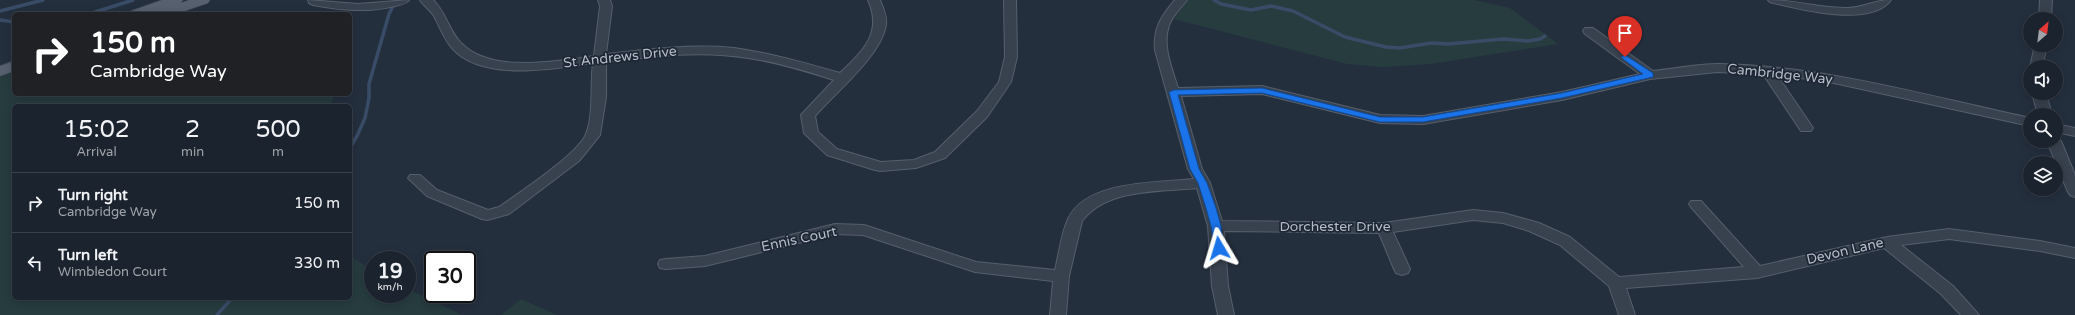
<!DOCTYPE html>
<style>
:root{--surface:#1b232e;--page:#282f3a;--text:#f1f3f6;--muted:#a0a4aa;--line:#39404a}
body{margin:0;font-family:"Varela Round",sans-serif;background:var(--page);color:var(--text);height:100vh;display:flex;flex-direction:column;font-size:15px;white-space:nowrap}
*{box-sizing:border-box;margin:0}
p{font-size:13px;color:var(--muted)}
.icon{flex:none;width:22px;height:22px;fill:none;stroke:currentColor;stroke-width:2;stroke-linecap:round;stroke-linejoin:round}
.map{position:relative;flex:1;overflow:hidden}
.side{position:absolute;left:12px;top:104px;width:340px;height:196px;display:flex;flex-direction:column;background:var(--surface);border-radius:6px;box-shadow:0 2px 10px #0003,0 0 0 1px var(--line)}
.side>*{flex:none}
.guide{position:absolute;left:12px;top:12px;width:340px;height:84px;border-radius:6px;box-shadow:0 2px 10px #0003,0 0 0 1px var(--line);background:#202124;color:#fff;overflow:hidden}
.needle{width:26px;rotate:28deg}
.fabs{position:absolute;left:2023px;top:12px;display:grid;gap:8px}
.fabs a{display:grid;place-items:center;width:40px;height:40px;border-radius:50%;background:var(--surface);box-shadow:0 2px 10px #0003,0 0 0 1px var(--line);font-size:20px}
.speed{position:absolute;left:364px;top:251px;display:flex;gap:8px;font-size:20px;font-weight:700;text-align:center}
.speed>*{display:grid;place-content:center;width:52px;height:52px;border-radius:50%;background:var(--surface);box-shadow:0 2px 10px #0003,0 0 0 1px var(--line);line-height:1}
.speed small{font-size:10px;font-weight:400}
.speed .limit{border:2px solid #111;border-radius:6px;background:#fff;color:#111}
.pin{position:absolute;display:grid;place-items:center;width:34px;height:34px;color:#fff;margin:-41px -17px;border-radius:50% 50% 50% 0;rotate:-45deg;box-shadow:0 0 4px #0007}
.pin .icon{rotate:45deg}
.me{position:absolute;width:44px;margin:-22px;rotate:353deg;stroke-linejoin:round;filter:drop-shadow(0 0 3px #0008)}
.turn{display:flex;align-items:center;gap:14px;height:84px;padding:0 12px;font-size:18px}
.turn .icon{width:52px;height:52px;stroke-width:2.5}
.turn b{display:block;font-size:28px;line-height:34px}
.eta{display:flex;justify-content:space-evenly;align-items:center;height:68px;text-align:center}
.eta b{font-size:24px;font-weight:600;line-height:28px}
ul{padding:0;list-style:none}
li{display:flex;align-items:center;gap:12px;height:60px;padding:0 12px;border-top:1px solid var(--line)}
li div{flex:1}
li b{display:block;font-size:15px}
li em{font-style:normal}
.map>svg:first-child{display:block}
.green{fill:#263c3f}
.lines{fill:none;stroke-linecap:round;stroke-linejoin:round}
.stream{stroke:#394c67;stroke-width:3.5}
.minor-casing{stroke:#565f6c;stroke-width:2}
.major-casing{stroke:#414a57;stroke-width:1}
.minor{fill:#38414e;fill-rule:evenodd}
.major{fill:#56606e;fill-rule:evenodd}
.route{fill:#1a73e8;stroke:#114b97}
.labels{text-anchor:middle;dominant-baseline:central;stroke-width:3.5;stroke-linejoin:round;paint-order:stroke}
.street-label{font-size:14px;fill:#b4bcc9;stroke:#1d2633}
</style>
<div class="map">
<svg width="2075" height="315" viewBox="0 0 2075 315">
<rect width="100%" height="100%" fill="#242f3e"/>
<!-- green -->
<g class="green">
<polygon points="1188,0 1474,0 1510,8 1558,44 1431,64 1383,67 1347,64 1174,19"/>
<polygon points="14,71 14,94 335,94 330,106 14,106 14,298 350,298 350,256 373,271 373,294 407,294 407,288 462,315 0,315 0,76"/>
<polygon points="521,299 557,315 501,315"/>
</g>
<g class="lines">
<!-- stream -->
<g class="stream">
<polyline points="1214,0 1221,4 1251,10 1271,6 1293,11 1345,37 1386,47 1400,48 1431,43 1448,44 1503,39 1528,41 1540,39 1545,36"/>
<polyline points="0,11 43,0"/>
<polyline points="89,14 133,0"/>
<polyline points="0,20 14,22"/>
<polyline points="350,148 357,136 365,118 369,98 369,84 389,14 394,4"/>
<polyline points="217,315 232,298"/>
</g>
<defs>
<g id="minor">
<path d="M308 0 358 4 409 0C406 4 400 5 395 6 367 13 341 10 313 5L309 3Z"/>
<path d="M420 0H433C446 12 449 31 461 43 491 74 556 61 594 56L600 6 598 0H610L612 6 606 54C648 49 692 44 734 48 770 53 805 63 840 73 863 51 883 33 868 0H880C883 8 887 15 886 24 883 54 835 93 815 116L818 132 837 149 881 162 914 160 935 152 977 111 999 82 1005 57 1004 0H1016L1017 57 1011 82 987 117 945 158 916 168 880 171 875 170 827 155 804 133 801 115 834 80C806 71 777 62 748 58 701 50 653 56 606 62V97L600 135 579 161 509 214 487 220 482 219 427 196 408 178 410 175H420L437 190 488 210 499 207C519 193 578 154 586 134 594 115 590 84 593 63 553 69 482 82 452 48 444 39 440 27 434 16 430 10 424 6 420 0Z"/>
<path d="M1175 0H1187C1181 8 1174 14 1170 23 1161 44 1172 68 1178 88L1262 86 1380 115 1423 116 1562 92 1640 74 1585 34 1583 31 1585 28H1593L1653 71C1674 69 1697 64 1719 64 1825 66 1927 96 2030 118V126L1825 81 1777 75 1813 128 1811 131H1801L1763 74 1717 72 1650 79 1562 100 1423 124 1380 123 1262 94 1181 96 1202 169 1210 183 1222 221 1384 223 1473 210 1503 213 1539 223 1570 237 1619 277 1744 267 1691 207 1689 204 1691 201H1701L1760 266 1887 237 1949 229 2040 241 2075 248V258L2040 251 1949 239 1901 245 1953 286 1979 315H1961L1941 294 1884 248 1757 278 1626 288 1635 315H1619L1609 286 1560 245 1529 231 1503 223 1473 220 1393 232 1410 269 1408 273 1402 275 1396 273 1394 269 1379 233 1224 231 1228 286 1234 315H1218L1212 286 1208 226 1197 188C1160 192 1107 188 1082 221L1069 276 1066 315H1050L1053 281 975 272 863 235 835 234 705 266 666 269 660 268 658 264 660 260 666 259 705 256 835 224 864 225 976 262 1055 270C1059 254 1061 234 1068 219 1086 180 1157 183 1194 179L1188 169 1155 50C1153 29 1161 16 1175 0Z"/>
<path d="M1768 0C1794 0 1819 8 1846 8 1863 8 1874 0 1891 0 1871 28 1798 9 1770 2Z"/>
<polygon points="2040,0 2052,0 2051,19 2039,19"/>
<polygon points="2035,45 2047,45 2042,67 2030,67"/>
<polygon points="2032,93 2046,93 2052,115 2038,115"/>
<polygon points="2056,124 2075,128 2075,136 2056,132"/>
<polygon points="2056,137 2061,141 2075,175 2075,197 2070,195 2068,192 2047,141 2056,141"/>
</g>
<g id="major">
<polygon points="162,0 183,0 181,3 189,0 210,0 208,3 176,14 158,14 159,11 150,14 129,14 131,11"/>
<polygon points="14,61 14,71 0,76 0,66"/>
</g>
</defs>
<!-- minor casing -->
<use href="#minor" class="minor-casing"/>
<!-- major casing -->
<use href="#major" class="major-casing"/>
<!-- minor -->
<use href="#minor" class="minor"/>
<!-- major -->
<use href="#major" class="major"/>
</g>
<!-- route -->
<polygon class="route" points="1625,55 1653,73 1653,77 1562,98 1423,122 1380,122 1262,93 1178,95 1199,169 1207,183 1216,208 1221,226 1224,248 1219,252 1214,248 1211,226 1206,208 1198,183 1190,169 1169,92 1174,90 1262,88 1380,117 1423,117 1562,93 1643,74 1623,59 1621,57"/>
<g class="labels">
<!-- street labels -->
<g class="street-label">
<text transform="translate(620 57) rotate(-6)">St Andrews Drive</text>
<text transform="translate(1780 74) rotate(6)">Cambridge Way</text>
<text x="1335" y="226">Dorchester Drive</text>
<text transform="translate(799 239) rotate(-12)">Ennis Court</text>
<text transform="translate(1845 251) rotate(-13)">Devon Lane</text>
</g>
</g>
</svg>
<div class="fabs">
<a><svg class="needle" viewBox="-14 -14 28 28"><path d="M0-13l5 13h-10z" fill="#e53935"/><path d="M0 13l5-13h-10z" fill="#a0a4aa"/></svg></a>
<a><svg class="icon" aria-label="sound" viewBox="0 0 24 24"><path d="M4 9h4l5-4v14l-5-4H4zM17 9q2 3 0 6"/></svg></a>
<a><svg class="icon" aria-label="search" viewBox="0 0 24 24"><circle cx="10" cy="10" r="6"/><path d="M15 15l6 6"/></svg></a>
<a><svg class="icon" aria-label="layers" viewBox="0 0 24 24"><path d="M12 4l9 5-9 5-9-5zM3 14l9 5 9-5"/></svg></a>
</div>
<div class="speed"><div>19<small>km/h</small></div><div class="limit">30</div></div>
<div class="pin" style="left:1625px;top:57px;background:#d93025"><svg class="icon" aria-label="arrive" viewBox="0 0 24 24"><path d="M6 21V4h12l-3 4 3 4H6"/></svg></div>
<svg class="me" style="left:1219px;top:248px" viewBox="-20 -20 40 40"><path d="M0-17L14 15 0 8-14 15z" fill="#1a73e8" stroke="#fff" stroke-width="4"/></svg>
<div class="guide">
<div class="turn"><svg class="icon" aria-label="right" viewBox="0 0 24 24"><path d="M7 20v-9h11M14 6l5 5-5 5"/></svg><div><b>150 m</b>Cambridge Way</div></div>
</div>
<section class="side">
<div class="eta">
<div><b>15:02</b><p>Arrival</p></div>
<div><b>2</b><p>min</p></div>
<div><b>500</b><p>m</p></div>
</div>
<ul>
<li><svg class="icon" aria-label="right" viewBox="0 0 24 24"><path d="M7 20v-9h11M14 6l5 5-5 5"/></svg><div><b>Turn right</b><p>Cambridge Way</p></div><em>150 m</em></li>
<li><svg class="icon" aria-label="left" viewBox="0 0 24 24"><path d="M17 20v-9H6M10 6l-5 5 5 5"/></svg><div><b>Turn left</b><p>Wimbledon Court</p></div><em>330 m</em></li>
</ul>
</section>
</div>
